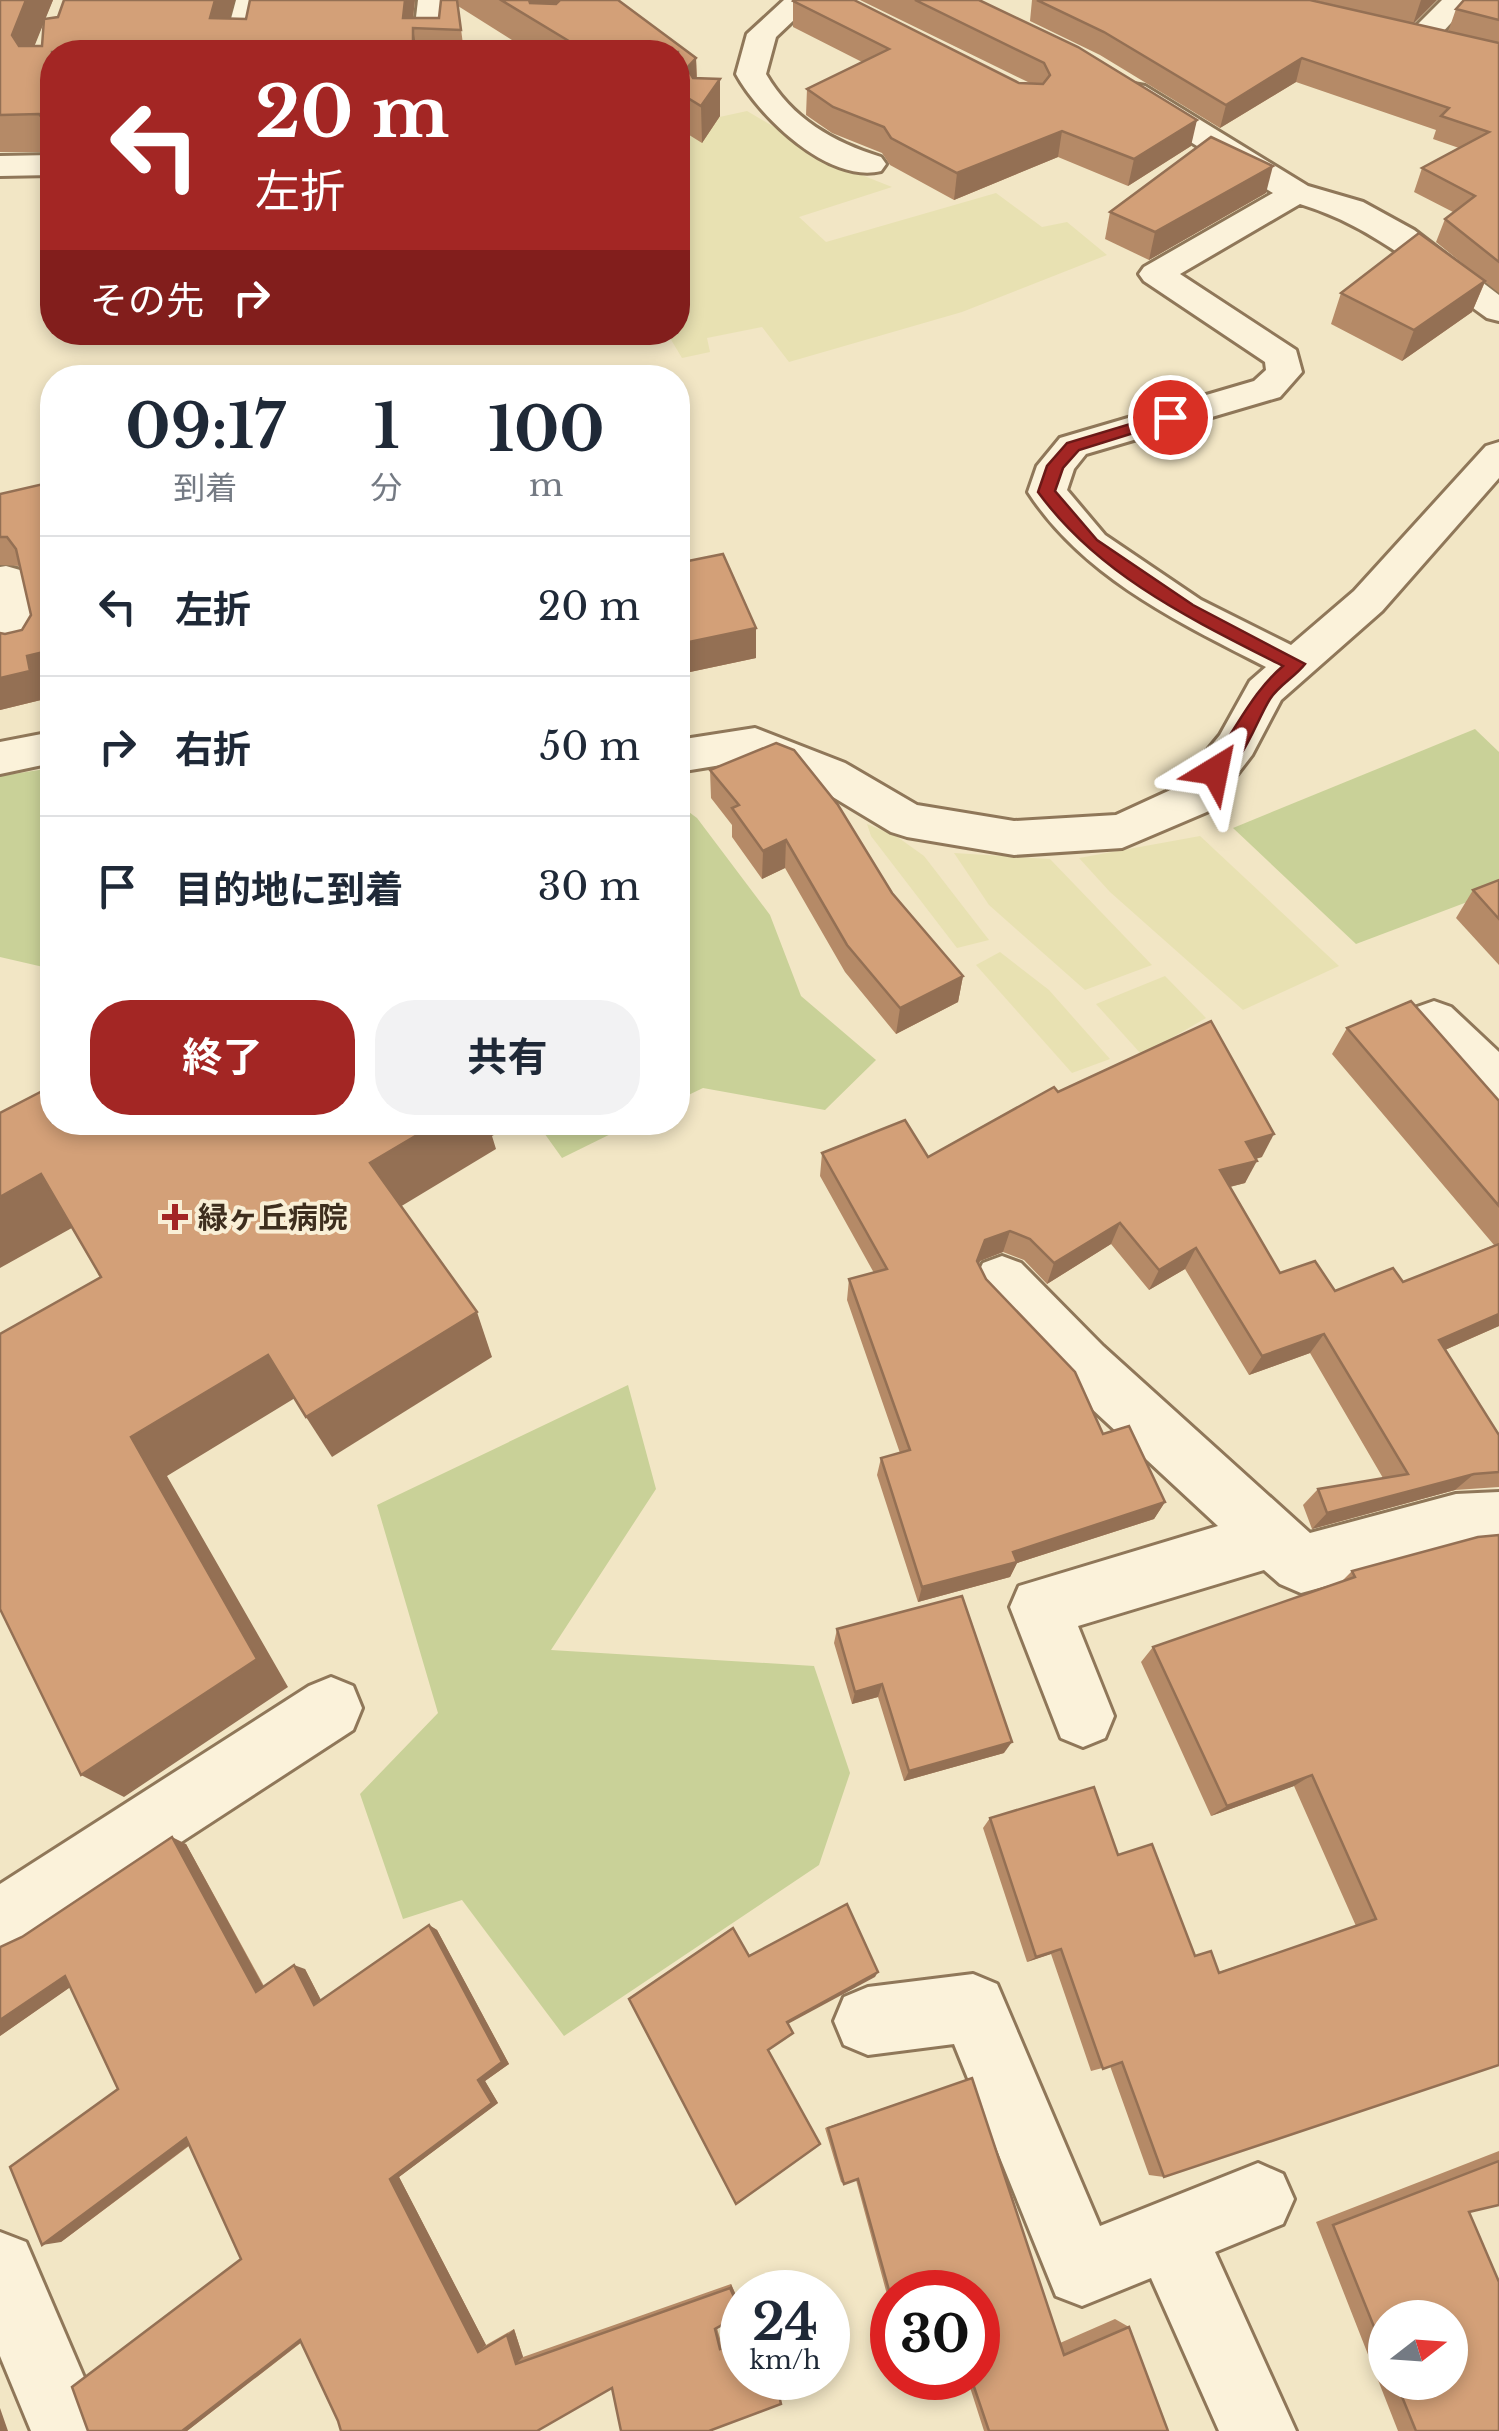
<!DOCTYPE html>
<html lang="ja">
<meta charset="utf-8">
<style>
:root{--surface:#fff;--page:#f2f2f3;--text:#1f2937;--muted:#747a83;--line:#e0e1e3;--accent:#a32624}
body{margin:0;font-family:"Libre Baskerville","Noto Sans JP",serif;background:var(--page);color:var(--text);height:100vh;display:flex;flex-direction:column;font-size:38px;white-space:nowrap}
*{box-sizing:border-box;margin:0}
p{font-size:32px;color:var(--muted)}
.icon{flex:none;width:55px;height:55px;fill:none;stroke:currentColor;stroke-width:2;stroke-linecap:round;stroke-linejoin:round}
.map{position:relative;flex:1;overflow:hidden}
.side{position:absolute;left:40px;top:365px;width:650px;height:770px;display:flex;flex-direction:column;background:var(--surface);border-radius:40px;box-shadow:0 5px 15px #0003}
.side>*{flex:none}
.top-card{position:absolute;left:40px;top:40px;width:650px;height:305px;border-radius:40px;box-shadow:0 5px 15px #0003;background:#a32624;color:#fff;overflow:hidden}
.needle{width:65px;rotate:73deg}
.buttons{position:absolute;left:1368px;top:2300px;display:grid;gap:20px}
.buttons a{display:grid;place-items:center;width:100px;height:100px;border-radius:50%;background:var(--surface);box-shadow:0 5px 15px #0003;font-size:50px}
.speed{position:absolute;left:720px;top:2270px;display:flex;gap:20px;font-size:50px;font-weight:700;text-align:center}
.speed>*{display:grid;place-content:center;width:130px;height:130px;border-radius:50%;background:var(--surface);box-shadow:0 5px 15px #0003;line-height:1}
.speed small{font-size:25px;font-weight:400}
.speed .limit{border:15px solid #d22;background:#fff;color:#111}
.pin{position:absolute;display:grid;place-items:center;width:85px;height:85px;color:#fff;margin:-42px;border:5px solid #fff;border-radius:50%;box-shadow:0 2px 10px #0007}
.me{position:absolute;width:110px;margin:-55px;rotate:35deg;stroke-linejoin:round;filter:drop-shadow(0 0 8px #0008)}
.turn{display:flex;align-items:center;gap:35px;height:210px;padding:0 50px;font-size:45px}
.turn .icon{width:130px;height:130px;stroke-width:2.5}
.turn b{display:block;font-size:70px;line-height:85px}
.then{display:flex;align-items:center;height:95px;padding:0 50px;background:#0003;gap:20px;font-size:38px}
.eta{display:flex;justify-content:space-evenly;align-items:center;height:170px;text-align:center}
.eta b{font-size:60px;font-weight:700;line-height:70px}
.action{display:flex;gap:20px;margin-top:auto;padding:20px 50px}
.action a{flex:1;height:115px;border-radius:40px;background:var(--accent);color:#fff;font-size:40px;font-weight:700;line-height:115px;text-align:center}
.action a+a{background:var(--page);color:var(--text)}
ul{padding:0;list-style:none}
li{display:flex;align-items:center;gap:30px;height:140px;padding:0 50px;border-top:2px solid var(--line)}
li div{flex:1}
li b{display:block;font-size:38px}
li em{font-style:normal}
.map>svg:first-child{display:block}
.farmland{fill:#e8e1b2}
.green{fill:#c9d198}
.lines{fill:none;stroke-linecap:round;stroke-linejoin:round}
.minor-casing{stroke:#8f7759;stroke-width:6}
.minor{fill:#fbf2da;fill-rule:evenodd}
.wall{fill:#b58a67;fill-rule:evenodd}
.shaded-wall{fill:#947054}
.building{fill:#d3a078;stroke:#947054;stroke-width:2.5}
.route{fill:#a32624;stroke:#6a1917;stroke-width:2.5}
.poi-dot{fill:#a32624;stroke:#f9efd6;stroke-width:4}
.labels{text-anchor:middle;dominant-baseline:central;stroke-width:8;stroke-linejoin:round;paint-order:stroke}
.poi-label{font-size:30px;font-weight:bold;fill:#3e2e1e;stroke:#f9efd6;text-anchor:start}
</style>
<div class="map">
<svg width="1499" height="2431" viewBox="0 0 1499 2431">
<rect width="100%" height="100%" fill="#f2e6c5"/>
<!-- farmland -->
<g class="farmland">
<polygon points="747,111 844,168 892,187 799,217 826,242 996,193 1042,227 1067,222 1107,255 962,312 789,362 762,327 707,338 710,352 682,358 667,333 678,332 678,126"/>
<polygon points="867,824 896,836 924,856 989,940 957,948 871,836"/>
<polygon points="1200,836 1339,966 1243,1010 1110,892 1079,858"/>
<polygon points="954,853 1050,859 1152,965 1085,990 989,905"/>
<polygon points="1000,952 1049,990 1110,1059 1072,1073 976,965"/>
<polygon points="1165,976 1206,1018 1142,1055 1096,1004"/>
</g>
<!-- green -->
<g class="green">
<polygon points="1475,729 1499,752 1499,890 1356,944 1233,828"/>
<polygon points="52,768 52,969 0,957 0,776"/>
<polygon points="678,804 697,818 770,915 801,996 876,1060 825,1110 703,1088 678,1100"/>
<polygon points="537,1123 633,1123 562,1158"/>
<polygon points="628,1385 656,1489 551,1650 814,1666 850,1773 819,1865 564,2036 462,1900 403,1919 360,1794 438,1713 377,1505"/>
</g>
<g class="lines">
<defs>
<g id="minor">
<polygon points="236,0 264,0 252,52 222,52"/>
<polygon points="418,0 446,0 442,52 412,52"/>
<path d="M784 0H815L776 37 766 74C792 119 833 142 881 157L886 164 881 171C828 184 759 116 736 74L747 34Z"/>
<polygon points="1442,0 1472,0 1430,46 1408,46 1404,40 1408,34"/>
<path d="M1134 84 1145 86 1308 186 1363 202 1414 230 1499 295V321L1487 318C1426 274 1373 226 1300 204L1180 274 1296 350 1302 372 1280 397 1086 454 1074 469 1067 490 1105 535 1201 600 1291 645 1354 591 1486 446 1499 442V478L1382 611 1281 700 1252 755 1209 811 1122 848 1014 855 907 837 891 832 813 785 752 760 678 772V740L755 728 845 763 917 805 1014 821 1116 815 1177 787 1220 735 1250 681 1266 667C1178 622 1083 577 1028 492L1037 466 1060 438 1254 381 1266 370 1265 362 1144 281 1139 274 1144 267 1273 193 1123 100 1119 93 1123 86Z"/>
<polygon points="52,155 52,175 0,176 0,156"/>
<polygon points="6,566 20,570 26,579 41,645 35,655 20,659 5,655 0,646 0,567"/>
<polygon points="52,732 52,763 0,774 0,742"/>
<path d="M1434 1001 1451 1007 1499 1052V1104C1470 1094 1424 1048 1410 1021L1417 1007Z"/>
<polygon points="1002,1256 1021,1263 1103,1346 1310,1533 1456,1494 1499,1492 1499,1548 1456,1550 1301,1593 1280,1584 1264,1570 1078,1626 1114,1716 1105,1738 1083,1747 1061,1738 1010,1607 1019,1586 1218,1526 1063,1382 983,1297 975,1280 983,1263"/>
<polygon points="331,1677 353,1686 362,1708 353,1730 23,1945 0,1955 0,1884 309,1686"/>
<polygon points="973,1974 997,1984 1100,2226 1258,2163 1283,2174 1294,2199 1283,2224 1215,2252 1296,2431 1219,2431 1151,2278 1082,2306 1056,2296 954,2044 868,2055 844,2045 834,2021 844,1997 868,1987"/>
<polygon points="0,2232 26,2242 107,2431 31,2431 0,2356"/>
</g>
</defs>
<!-- minor casing -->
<use href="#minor" class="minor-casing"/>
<!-- minor -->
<use href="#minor" class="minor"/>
</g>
<!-- wall -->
<g class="wall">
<path d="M0 0H53L45 19H246L250 0H415L413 18H439L441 0H618L696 58 697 78 720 116 702 143 678 128V52H531L458 6 464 52H52V152H0ZM43 24 42 46H34Z"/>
<polygon points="860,0 979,0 1191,146 1128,186 1058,157 954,200 890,165 882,153 832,133 806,115 807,89 862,62 793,27 793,1 1019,83 1030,83"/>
<polygon points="1032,0 1310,0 1406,22 1313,0 1437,0 1413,24 1448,32 1456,9 1499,0 1499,293 1485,282 1472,312 1402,361 1331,324 1341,293 1479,277 1436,242 1445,219 1453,212 1414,192 1422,168 1459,148 1433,139 1436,130 1296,82 1220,128 1100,55 1030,21"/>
<polygon points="1266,193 1149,260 1105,239 1110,212"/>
<polygon points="52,482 41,685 45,699 0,710 0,633 5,634 22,630 31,615 20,566 0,565 0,494"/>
<polygon points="678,563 756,658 690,672 678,643"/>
<polygon points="710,770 892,893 963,976 958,1002 896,1034 845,972 785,868 762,879 732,837 732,825 711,798"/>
<polygon points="1499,880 1499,965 1456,918 1473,890"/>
<polygon points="1347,1028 1499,1101 1499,1326 1445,1350 1499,1435 1499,1487 1455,1490 1312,1529 1303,1505 1318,1489 1383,1478 1310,1353 1249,1375 1185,1269 1149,1290 1111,1244 1047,1284 1024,1260 1003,1252 980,1261 979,1264 986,1279 1103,1434 1165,1502 1154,1519 1017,1563 1010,1577 918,1602 877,1475 881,1458 900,1453 847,1300 849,1279 874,1273 820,1176 822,1153 928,1157 1058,1092 1262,1157 1256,1159 1245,1183 1230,1187 1280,1273 1335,1291 1403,1282 1494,1245 1332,1054"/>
<polygon points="1352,1571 1499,2065 1164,2177 1149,2175 1110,2066 1091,2071 1051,1954 1027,1962 983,1828 990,1818 1118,1855 1195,1956 1219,1972 1356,1926 1294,1786 1211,1816 1141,1662 1153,1647 1341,1582"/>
<polygon points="837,1629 1004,1753 904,1781 878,1697 852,1704 834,1643"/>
<polygon points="186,1844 264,1986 305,1969 321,2000 429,1925 437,1930 509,2064 485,2081 498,2103 399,2177 486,2345 514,2329 523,2357 731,2284 742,2309 717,2328 721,2342 742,2334 742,2378 776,2378 780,2396 612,2388 338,2421 302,2342 187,2431 88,2431 241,2259 189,2146 61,2242 118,2089 70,1987 0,2036 22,1937"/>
<polygon points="972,2078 1060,2343 1115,2319 1129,2327 1168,2431 984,2431 967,2378 978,2378 978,2292 892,2292 892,2313 856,2180 844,2184 841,2182 825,2128"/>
<path d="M1499 2151V2205L1469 2212 1499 2431H1398L1316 2222ZM1385 2318 1450 2382H1385Z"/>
</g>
<!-- shaded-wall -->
<g class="shaded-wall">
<polygon points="26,0 53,0 24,72 12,35"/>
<polygon points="215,0 235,0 220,52 210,18"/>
<polygon points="405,0 415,0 409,52 403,18"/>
<polygon points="526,0 562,0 537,22"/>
<polygon points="1421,0 1437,0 1413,24"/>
<polygon points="413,28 417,52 413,52"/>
<polygon points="696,58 697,94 687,68"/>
<polygon points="1302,58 1296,82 1220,128 1226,105"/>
<polygon points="720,79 720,116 702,143 701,106"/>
<polygon points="1197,120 1191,146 1128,186 1134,159"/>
<polygon points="1062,131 1058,157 954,200 957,173"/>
<polygon points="1273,166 1266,193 1149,260 1155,232"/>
<polygon points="1485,281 1472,312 1402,361 1414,330"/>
<polygon points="756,628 756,658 690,672 689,642"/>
<polygon points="52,650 52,682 41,685 45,699 0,710 0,678 27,656"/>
<polygon points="786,840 785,868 762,879 763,851"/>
<polygon points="963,976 958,1002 896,1034 900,1008"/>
<polygon points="439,1122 510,1122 511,1126 492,1136 496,1149 390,1213 370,1163"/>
<polygon points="1274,1134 1262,1157 1235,1164 1246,1142"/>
<polygon points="1257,1161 1245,1183 1209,1192 1220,1170"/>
<polygon points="41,1174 79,1224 0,1268 0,1197"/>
<polygon points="1120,1223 1111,1244 1047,1284 1054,1263"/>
<polygon points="1010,1231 1003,1252 980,1261 972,1282 977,1261 985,1240"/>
<polygon points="1196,1248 1185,1269 1149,1290 1159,1270"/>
<polygon points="477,1312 492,1357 332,1457 306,1417"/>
<polygon points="1499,1314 1499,1326 1422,1360 1439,1340"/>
<polygon points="1324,1334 1310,1353 1249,1375 1262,1356"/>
<polygon points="268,1355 295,1398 167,1476 288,1687 124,1797 81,1775 131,1437"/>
<polygon points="1474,1474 1455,1490 1312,1529 1327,1513"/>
<polygon points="1165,1502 1154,1519 1017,1563 1010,1577 918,1602 922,1587 1013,1552"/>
<polygon points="882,1684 878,1697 852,1704 855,1692"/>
<polygon points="1012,1742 1004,1753 904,1781 909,1771"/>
<polygon points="1312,1775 1294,1786 1211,1816 1227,1806"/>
<polygon points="172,1837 186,1844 268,1995 256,1992"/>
<polygon points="429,1925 437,1930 509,2064 485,2081 498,2103 399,2177 486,2345 478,2352 390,2179 478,2080"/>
<polygon points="1061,1949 1051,1954 1027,1962 1036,1957"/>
<polygon points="294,1965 305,1969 325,2008 314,2005"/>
<polygon points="878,1972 875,1977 786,2025 787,2022"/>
<polygon points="65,1976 82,1979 0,2036 0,2020"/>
<polygon points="200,2137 61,2242 42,2245 186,2138"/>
<polygon points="731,2284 742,2309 742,2314 730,2288"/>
<polygon points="514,2329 523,2357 516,2364 507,2335"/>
<polygon points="313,2333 187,2431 182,2431 300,2340"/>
<polygon points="0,2408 8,2431 0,2431"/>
</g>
<!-- building -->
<g class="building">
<polygon points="0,0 26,0 12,35 19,46 42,46 44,19 58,17 64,0 215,0 210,18 246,19 250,0 405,0 403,18 439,18 441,0 457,0 461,30 413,28 413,52 52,52 52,119 43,119 39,114 0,115"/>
<polygon points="501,0 529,0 530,3 556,4 560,0 618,0 696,58 687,68 693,78 720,79 701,106 678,92 678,52 609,52 601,48 587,52"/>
<polygon points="794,0 854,0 1019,83 1043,84 1050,75 1044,63 915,0 979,0 1078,47 1197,120 1134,159 1062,131 957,173 891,138 884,127 833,107 807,89 889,49 793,1"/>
<polygon points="1037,0 1310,0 1499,43 1499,262 1445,219 1475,196 1422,168 1489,132 1441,116 1449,108 1302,58 1226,105 1104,32"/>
<polygon points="1464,0 1499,0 1499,20 1456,9"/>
<polygon points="1211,137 1273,166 1155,232 1110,212"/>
<polygon points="1419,233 1485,281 1414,330 1341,293"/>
<polygon points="52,482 52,650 27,656 30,671 0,678 0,633 5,634 22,630 31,615 16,549 7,537 0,537 0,494"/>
<polygon points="723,554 756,628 689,642 678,616 678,563"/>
<polygon points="776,743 794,750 838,805 892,893 963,976 900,1008 847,945 786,840 763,851 732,808 739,805 710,770"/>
<polygon points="1499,880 1499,919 1473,890"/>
<polygon points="1411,1001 1499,1101 1499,1206 1347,1028"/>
<polygon points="1211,1021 1274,1134 1246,1142 1257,1161 1220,1170 1280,1273 1315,1261 1335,1291 1393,1268 1403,1282 1499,1244 1499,1314 1439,1340 1499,1435 1499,1472 1474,1474 1327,1513 1318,1489 1408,1474 1324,1334 1262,1356 1196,1248 1159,1270 1120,1223 1054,1263 1030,1239 1010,1231 985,1240 977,1261 986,1279 1075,1372 1103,1434 1129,1426 1165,1502 1013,1552 1017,1562 922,1587 881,1458 910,1450 849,1279 887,1269 822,1153 905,1120 928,1157 1054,1087 1058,1092"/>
<polygon points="52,1086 52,1122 439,1122 370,1163 477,1312 306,1417 268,1355 131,1437 257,1659 81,1775 0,1609 0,1334 101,1277 41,1174 0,1197 0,1113"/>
<polygon points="1499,1535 1499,2065 1164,2177 1122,2062 1103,2069 1061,1949 1036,1957 990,1818 1094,1787 1118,1855 1152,1844 1195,1956 1211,1951 1219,1973 1376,1919 1312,1775 1227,1806 1153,1647 1355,1577 1352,1571 1478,1537"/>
<polygon points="962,1596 1012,1742 909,1771 882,1684 855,1692 837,1629"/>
<polygon points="172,1837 256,1992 294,1965 314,2005 429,1925 502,2062 478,2080 492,2103 390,2179 478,2352 507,2335 516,2364 730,2288 742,2314 715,2329 720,2349 742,2340 742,2378 775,2378 781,2404 709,2431 621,2431 612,2388 537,2431 341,2431 338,2421 300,2340 182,2431 88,2431 72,2387 241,2259 186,2138 42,2245 10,2167 118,2089 65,1976 0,2020 0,1947 22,1937"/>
<polygon points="847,1904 878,1972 787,2022 793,2033 768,2050 820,2144 736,2204 629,1999 733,1928 749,1956"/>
<polygon points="972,2078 1064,2355 1129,2327 1168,2431 989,2431 971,2378 978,2378 978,2292 892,2292 892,2301 858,2179 844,2184 828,2128"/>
<polygon points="1499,2161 1499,2205 1469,2212 1499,2282 1499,2431 1416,2431 1396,2382 1450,2382 1450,2318 1385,2318 1385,2354 1333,2225"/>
</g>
<!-- route -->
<path class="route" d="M1170 412 1175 413V420L1079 450 1063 468 1055 491 1097 540 1193 605 1305 664C1295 677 1279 685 1270 699 1255 723 1243 767 1215 778L1205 771 1208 766C1235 733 1250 694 1283 666 1193 620 1099 576 1038 492L1047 466 1067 443Z"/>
<!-- markers -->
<path class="poi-dot" d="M170 1202h10v10h10v10h-10v10h-10v-10h-10v-10h10z"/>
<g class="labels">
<!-- poi labels -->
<g class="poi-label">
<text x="198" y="1217">緑ヶ丘病院</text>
</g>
</g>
</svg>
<div class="buttons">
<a><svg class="needle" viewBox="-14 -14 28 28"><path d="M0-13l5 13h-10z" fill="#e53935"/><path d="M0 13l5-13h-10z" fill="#747a83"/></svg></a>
</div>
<div class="speed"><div>24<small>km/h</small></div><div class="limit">30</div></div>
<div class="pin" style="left:1170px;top:417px;background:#d93025"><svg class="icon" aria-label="arrive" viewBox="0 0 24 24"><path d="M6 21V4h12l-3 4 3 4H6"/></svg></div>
<svg class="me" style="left:1215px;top:771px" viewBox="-20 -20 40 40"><path d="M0-17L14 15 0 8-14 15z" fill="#a32624" stroke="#fff" stroke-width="4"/></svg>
<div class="top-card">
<div class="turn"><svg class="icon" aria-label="left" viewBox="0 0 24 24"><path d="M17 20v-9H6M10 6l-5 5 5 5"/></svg><div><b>20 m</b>左折</div></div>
<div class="then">その先<svg class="icon" aria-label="right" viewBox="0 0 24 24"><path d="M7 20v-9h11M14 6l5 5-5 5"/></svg></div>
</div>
<section class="side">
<div class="eta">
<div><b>09:17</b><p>到着</p></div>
<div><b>1</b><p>分</p></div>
<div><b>100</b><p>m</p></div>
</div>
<ul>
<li><svg class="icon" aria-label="left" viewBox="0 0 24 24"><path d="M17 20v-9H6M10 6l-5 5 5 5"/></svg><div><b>左折</b></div><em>20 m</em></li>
<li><svg class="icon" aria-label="right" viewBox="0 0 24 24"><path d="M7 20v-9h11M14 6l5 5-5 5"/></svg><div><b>右折</b></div><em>50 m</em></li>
<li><svg class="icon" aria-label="arrive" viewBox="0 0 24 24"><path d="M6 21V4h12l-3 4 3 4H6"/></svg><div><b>目的地に到着</b></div><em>30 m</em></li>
</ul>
<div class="action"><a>終了</a><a>共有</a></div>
</section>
</div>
